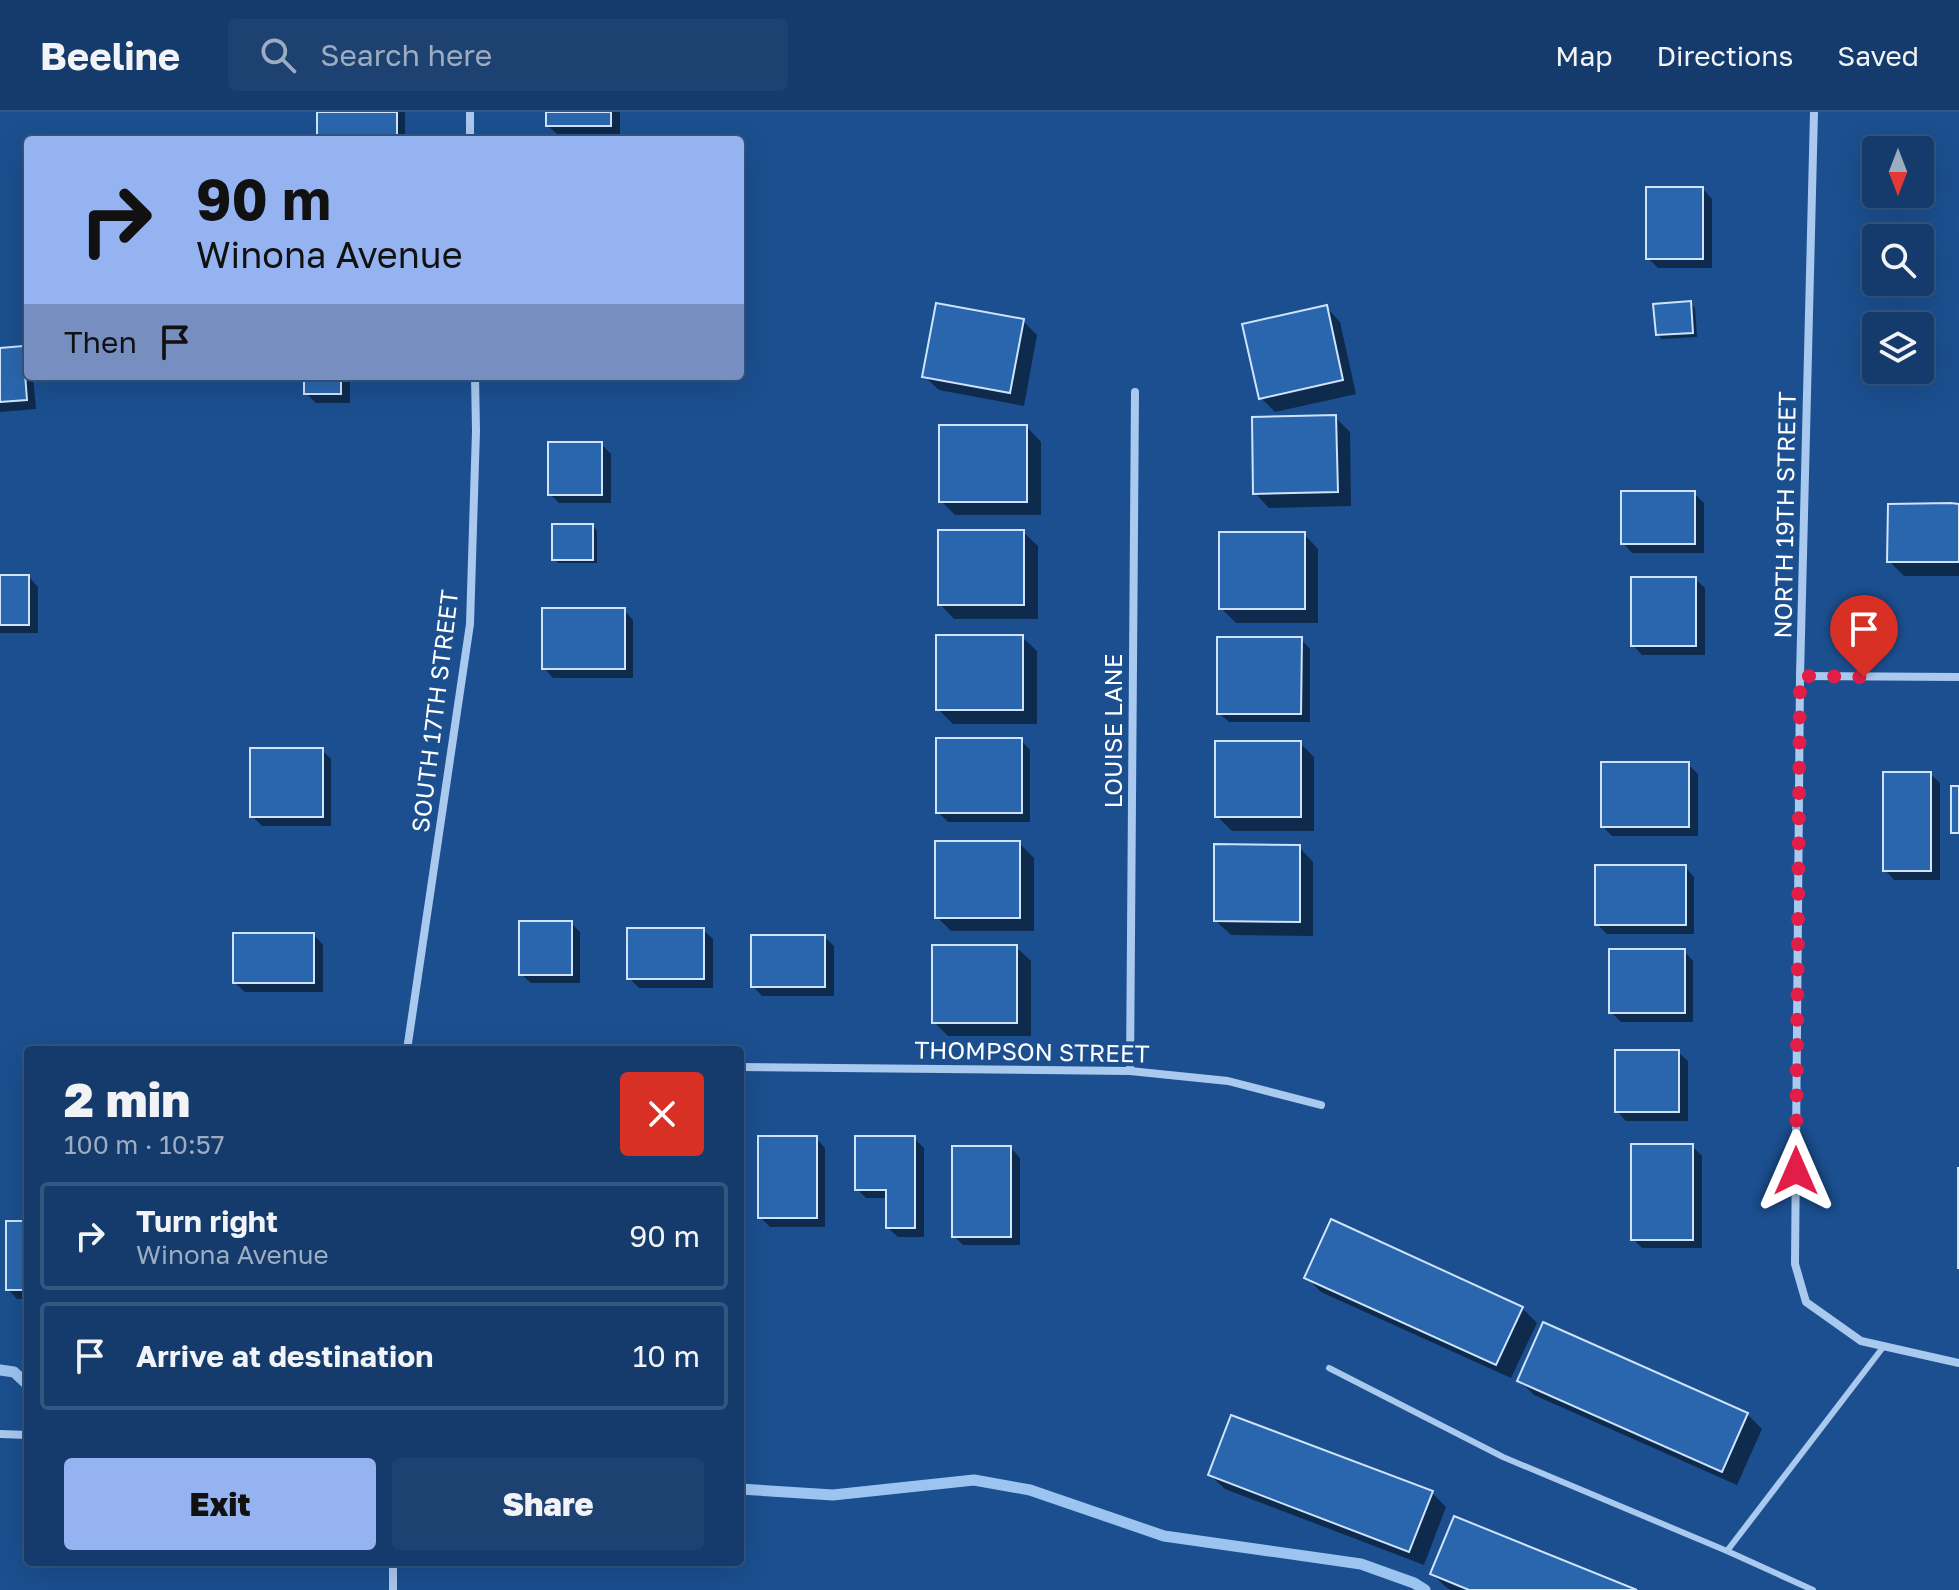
<!DOCTYPE html>
<meta charset="utf-8">
<style>
:root{--surface:#143b6b;--page:#1d4271;--text:#f1f3f6;--muted:#9dadc1;--line:#33557e;--accent:#95b2f1}
body{margin:0;font-family:"Golos Text",sans-serif;background:var(--page);color:var(--text);height:100vh;display:flex;flex-direction:column;font-size:30px;white-space:nowrap}
*{box-sizing:border-box;margin:0}
p{font-size:26px;color:var(--muted)}
.icon{flex:none;width:44px;height:44px;fill:none;stroke:currentColor;stroke-width:2;stroke-linecap:round;stroke-linejoin:round}
.map{position:relative;flex:1;overflow:hidden}
.sheet{position:absolute;left:24px;top:934px;width:720px;height:520px;display:flex;flex-direction:column;background:var(--surface);border-radius:8px;box-shadow:0 8px 32px #0002,0 0 0 2px var(--line)}
.sheet>*{flex:none}
.banner{position:absolute;left:24px;top:24px;width:720px;height:244px;border-radius:8px;box-shadow:0 8px 32px #0002,0 0 0 2px var(--line);background:#95b2f1;color:#111;overflow:hidden}
.needle{width:52px;rotate:180deg}
.controls{position:absolute;left:1862px;top:24px;display:grid;gap:16px}
.controls a{display:grid;place-items:center;width:72px;height:72px;border-radius:8px;background:var(--surface);box-shadow:0 8px 32px #0002,0 0 0 2px var(--line);font-size:40px}
.pin{position:absolute;display:grid;place-items:center;width:68px;height:68px;color:#fff;margin:-82px -34px;border-radius:50% 50% 50% 0;rotate:-45deg;box-shadow:0 0 8px #0007}
.pin .icon{rotate:45deg}
.me{position:absolute;width:88px;margin:-44px;rotate:0deg;stroke-linejoin:round;filter:drop-shadow(0 0 6px #0008)}
.turn{display:flex;align-items:center;gap:28px;height:168px;padding:0 40px;font-size:36px}
.turn .icon{width:104px;height:104px;stroke-width:2.5}
.turn b{display:block;font-size:56px;line-height:68px}
.then{display:flex;align-items:center;height:76px;padding:0 40px;background:#0003;gap:16px;font-size:30px}
.round{display:grid;place-items:center;flex:none;width:84px;height:84px;border-radius:8px;background:var(--page)}
.overview{display:flex;align-items:center;justify-content:space-between;height:136px;padding:0 40px}
h1{font-size:48px;font-weight:800;line-height:60px}
.primary-button{display:flex;gap:16px;margin-top:auto;padding:16px 40px}
.primary-button a{flex:1;height:92px;border-radius:8px;background:var(--accent);color:#111;font-size:32px;font-weight:800;line-height:92px;text-align:center}
.primary-button a+a{background:var(--page);color:var(--text)}
ul{padding:0;list-style:none}
li{display:flex;align-items:center;gap:24px;height:108px;margin:0 16px 12px;padding:0 24px;border:4px solid var(--line);border-radius:8px}
li div{flex:1}
li b{display:block;font-size:30px}
li em{font-style:normal}
header{display:flex;align-items:center;gap:48px;box-sizing:border-box;height:112px;padding:0 40px;background:var(--surface);border-bottom:2px solid var(--line)}
header strong{font-size:38px}
nav{display:flex;gap:44px;margin-inline-start:auto;font-size:28px}
.search{width:560px;height:72px;background:var(--page);display:flex;align-items:center;gap:20px;box-sizing:border-box;padding:0 28px;border-radius:8px;color:var(--muted);font-size:30px}
.map>svg:first-child{display:block}
.shadow{fill:#0007}
.lines{fill:none;stroke-linecap:round;stroke-linejoin:round}
.stream{stroke:#9cc4f0;stroke-width:11}
.building{fill:#2a66ad;stroke:#cfe3fa;stroke-width:2}
.service{stroke:#a9c9ee;stroke-width:6}
.minor{stroke:#a9c9ee;stroke-width:8}
.route{stroke:#e11d48;stroke-width:14;stroke-dasharray:0 25.2}
.labels{text-anchor:middle;dominant-baseline:central;stroke-width:8;stroke-linejoin:round;paint-order:stroke}
.street-label{font-size:24px;fill:#fff;stroke:#1b4f8f}
</style>
<header>
<strong>Beeline</strong>
<div class="search"><svg class="icon" aria-label="search" viewBox="0 0 24 24"><circle cx="10" cy="10" r="6"/><path d="M15 15l6 6"/></svg>Search here</div>
<nav><a>Map</a><a>Directions</a><a>Saved</a></nav>
</header>
<div class="map">
<svg width="1959" height="1478" viewBox="0 0 1959 1478">
<rect width="100%" height="100%" fill="#1b4f8f"/>
<!-- shadow -->
<g class="shadow">
<polygon points="319,0 405,0 405,28 324,28 319,23"/>
<polygon points="548,0 620,0 620,23 558,23 548,14"/>
<polygon points="1703,77 1712,87 1712,156 1658,156 1648,146"/>
<polygon points="1690,191 1695,196 1697,225 1662,227 1658,223"/>
<polygon points="1326,195 1340,210 1356,282 1275,300 1261,286"/>
<polygon points="1023,209 1037,223 1024,294 939,278 924,264"/>
<polygon points="22,236 28,242 28,264 33,264 36,297 0,300 0,238"/>
<polygon points="306,264 350,264 350,291 316,291 306,281"/>
<polygon points="1335,305 1350,320 1351,394 1269,396 1255,381"/>
<polygon points="1027,315 1041,330 1041,403 955,403 941,389"/>
<polygon points="601,332 611,342 611,391 559,391 550,382"/>
<polygon points="1694,381 1704,391 1704,441 1632,441 1623,431"/>
<polygon points="1959,394 1959,464 1904,464 1889,449"/>
<polygon points="593,414 597,419 597,451 558,451 554,447"/>
<polygon points="1023,420 1038,434 1038,507 954,507 940,492"/>
<polygon points="1304,422 1318,437 1318,511 1236,511 1221,496"/>
<polygon points="0,465 29,465 38,475 38,521 0,521"/>
<polygon points="1695,467 1705,476 1705,543 1642,543 1633,533"/>
<polygon points="624,498 633,508 633,566 553,566 544,556"/>
<polygon points="1022,525 1037,539 1037,612 953,612 938,597"/>
<polygon points="1301,527 1310,537 1310,610 1229,610 1219,601"/>
<polygon points="1021,628 1030,638 1030,710 948,710 938,700"/>
<polygon points="1300,631 1314,645 1314,719 1232,719 1217,704"/>
<polygon points="322,638 331,647 331,714 262,714 252,704"/>
<polygon points="1688,652 1698,662 1698,724 1612,724 1603,715"/>
<polygon points="1930,662 1940,671 1940,768 1894,768 1885,758"/>
<polygon points="1019,731 1034,746 1034,819 951,819 937,805"/>
<polygon points="1299,735 1313,750 1313,824 1231,823 1216,809"/>
<polygon points="1685,755 1694,765 1694,822 1607,822 1597,812"/>
<polygon points="571,811 580,820 580,871 531,871 521,862"/>
<polygon points="703,818 713,827 713,876 639,876 629,866"/>
<polygon points="314,823 323,833 323,880 245,880 235,871"/>
<polygon points="824,825 834,834 834,884 762,884 753,874"/>
<polygon points="1016,835 1031,849 1031,924 948,924 934,910"/>
<polygon points="1684,839 1693,849 1693,910 1621,910 1611,900"/>
<polygon points="1678,940 1688,949 1688,1009 1626,1009 1617,999"/>
<polygon points="816,1026 825,1036 825,1115 770,1115 760,1105"/>
<polygon points="914,1026 924,1036 924,1125 898,1125 888,1116 888,1086 866,1086 857,1077"/>
<polygon points="1692,1034 1702,1044 1702,1136 1642,1136 1633,1127"/>
<polygon points="1011,1036 1020,1046 1020,1133 963,1133 954,1124"/>
<polygon points="28,1111 28,1187 17,1187 8,1177"/>
<polygon points="1307,1166 1522,1196 1537,1211 1511,1266 1321,1180"/>
<polygon points="1520,1269 1747,1302 1762,1317 1737,1373 1534,1283"/>
<polygon points="1210,1363 1432,1381 1446,1395 1424,1453 1225,1377"/>
<polygon points="1432,1462 1632,1478 1451,1478 1447,1476"/>
</g>
<g class="lines">
<!-- stream -->
<g class="stream">
<polyline points="0,1258 14,1260 28,1273"/>
<polyline points="740,1377 833,1383 974,1368 1030,1378 1164,1424 1361,1452 1414,1471 1425,1478"/>
</g>
</g>
<!-- building -->
<g class="building">
<rect x="317" y="0" width="80" height="24"/>
<rect x="546" y="0" width="65" height="14"/>
<rect x="1646" y="75" width="57" height="72"/>
<polygon points="1691,189 1693,221 1656,223 1653,192"/>
<polygon points="936,191 1024,207 1010,281 922,265"/>
<polygon points="1327,193 1343,268 1259,287 1242,212"/>
<polygon points="23,234 27,288 0,290 0,236"/>
<rect x="304" y="264" width="37" height="18"/>
<polygon points="1336,303 1338,380 1253,382 1252,305"/>
<rect x="939" y="313" width="88" height="77"/>
<rect x="548" y="330" width="54" height="53"/>
<rect x="1621" y="379" width="74" height="53"/>
<polygon points="1951,391 1959,392 1959,450 1887,450 1888,392"/>
<rect x="552" y="412" width="41" height="36"/>
<rect x="938" y="418" width="86" height="75"/>
<rect x="1219" y="420" width="86" height="77"/>
<rect x="0" y="463" width="29" height="50"/>
<rect x="1631" y="465" width="65" height="69"/>
<rect x="542" y="496" width="83" height="61"/>
<rect x="936" y="523" width="87" height="75"/>
<polygon points="1217,525 1302,525 1301,602 1217,602"/>
<rect x="936" y="626" width="86" height="75"/>
<rect x="1215" y="629" width="86" height="76"/>
<rect x="250" y="636" width="73" height="69"/>
<rect x="1601" y="650" width="88" height="65"/>
<rect x="1883" y="660" width="48" height="99"/>
<rect x="1951" y="674" width="8" height="47"/>
<rect x="935" y="729" width="85" height="77"/>
<polygon points="1214,732 1300,733 1300,810 1214,809"/>
<rect x="1595" y="753" width="91" height="60"/>
<rect x="519" y="809" width="53" height="54"/>
<rect x="627" y="816" width="77" height="51"/>
<rect x="233" y="821" width="81" height="50"/>
<rect x="751" y="823" width="74" height="52"/>
<rect x="932" y="833" width="85" height="78"/>
<rect x="1609" y="837" width="76" height="64"/>
<rect x="1615" y="938" width="64" height="62"/>
<rect x="758" y="1024" width="59" height="82"/>
<polygon points="855,1024 915,1024 915,1116 886,1116 886,1078 855,1078"/>
<rect x="1631" y="1032" width="62" height="96"/>
<rect x="952" y="1034" width="59" height="91"/>
<rect x="1958" y="1056" width="1" height="100"/>
<polygon points="1331,1107 1523,1195 1496,1253 1304,1166"/>
<rect x="6" y="1109" width="22" height="69"/>
<polygon points="1543,1210 1748,1301 1722,1360 1517,1269"/>
<polygon points="1231,1303 1433,1379 1409,1440 1208,1363"/>
<polygon points="1454,1404 1637,1478 1469,1478 1430,1462"/>
</g>
<g class="lines">
<!-- service -->
<g class="service">
<polyline points="1329,1256 1503,1345 1727,1439 1884,1234"/>
<polyline points="1727,1439 1813,1478"/>
</g>
<!-- minor -->
<g class="minor">
<polyline points="470,0 470,28"/>
<polyline points="1814,0 1800,564 1795,1152 1806,1190 1861,1229 1959,1251"/>
<polyline points="1800,564 1959,565"/>
<polyline points="407,938 470,512 476,319 475,264"/>
<polyline points="740,955 1130,959 1228,969 1321,993"/>
<polyline points="1130,959 1135,280"/>
<polyline points="0,1322 28,1323"/>
<polyline points="393,1450 393,1478"/>
</g>
</g>
<g class="lines">
<!-- route -->
<polyline class="route" points="1796,1059 1800,564 1864,565"/>
</g>
<g class="labels">
<!-- street labels -->
<g class="street-label">
<text transform="translate(1784 403) rotate(-89)">NORTH 19TH STREET</text>
<text transform="translate(434 599) rotate(-83)">SOUTH 17TH STREET</text>
<text transform="translate(1112 619) rotate(-90)">LOUISE LANE</text>
<text transform="translate(1032 939) rotate(1)">THOMPSON STREET</text>
</g>
</g>
</svg>
<div class="controls">
<a><svg class="needle" viewBox="-14 -14 28 28"><path d="M0-13l5 13h-10z" fill="#e53935"/><path d="M0 13l5-13h-10z" fill="#9dadc1"/></svg></a>
<a><svg class="icon" aria-label="search" viewBox="0 0 24 24"><circle cx="10" cy="10" r="6"/><path d="M15 15l6 6"/></svg></a>
<a><svg class="icon" aria-label="layers" viewBox="0 0 24 24"><path d="M12 4l9 5-9 5-9-5zM3 14l9 5 9-5"/></svg></a>
</div>
<div class="pin" style="left:1864px;top:565px;background:#d93025"><svg class="icon" aria-label="arrive" viewBox="0 0 24 24"><path d="M6 21V4h12l-3 4 3 4H6"/></svg></div>
<svg class="me" style="left:1796px;top:1059px" viewBox="-20 -20 40 40"><path d="M0-17L14 15 0 8-14 15z" fill="#e11d48" stroke="#fff" stroke-width="4"/></svg>
<div class="banner">
<div class="turn"><svg class="icon" aria-label="right" viewBox="0 0 24 24"><path d="M7 20v-9h11M14 6l5 5-5 5"/></svg><div><b>90 m</b>Winona Avenue</div></div>
<div class="then">Then<svg class="icon" aria-label="arrive" viewBox="0 0 24 24"><path d="M6 21V4h12l-3 4 3 4H6"/></svg></div>
</div>
<section class="sheet">
<div class="overview"><div><h1>2 min</h1><p>100 m · 10:57</p></div><a class="round" style="background:#d93025;color:#fff"><svg class="icon" aria-label="close" viewBox="0 0 24 24"><path d="M6 6l12 12M18 6L6 18"/></svg></a></div>
<ul>
<li><svg class="icon" aria-label="right" viewBox="0 0 24 24"><path d="M7 20v-9h11M14 6l5 5-5 5"/></svg><div><b>Turn right</b><p>Winona Avenue</p></div><em>90 m</em></li>
<li><svg class="icon" aria-label="arrive" viewBox="0 0 24 24"><path d="M6 21V4h12l-3 4 3 4H6"/></svg><div><b>Arrive at destination</b></div><em>10 m</em></li>
</ul>
<div class="primary-button"><a>Exit</a><a>Share</a></div>
</section>
</div>
